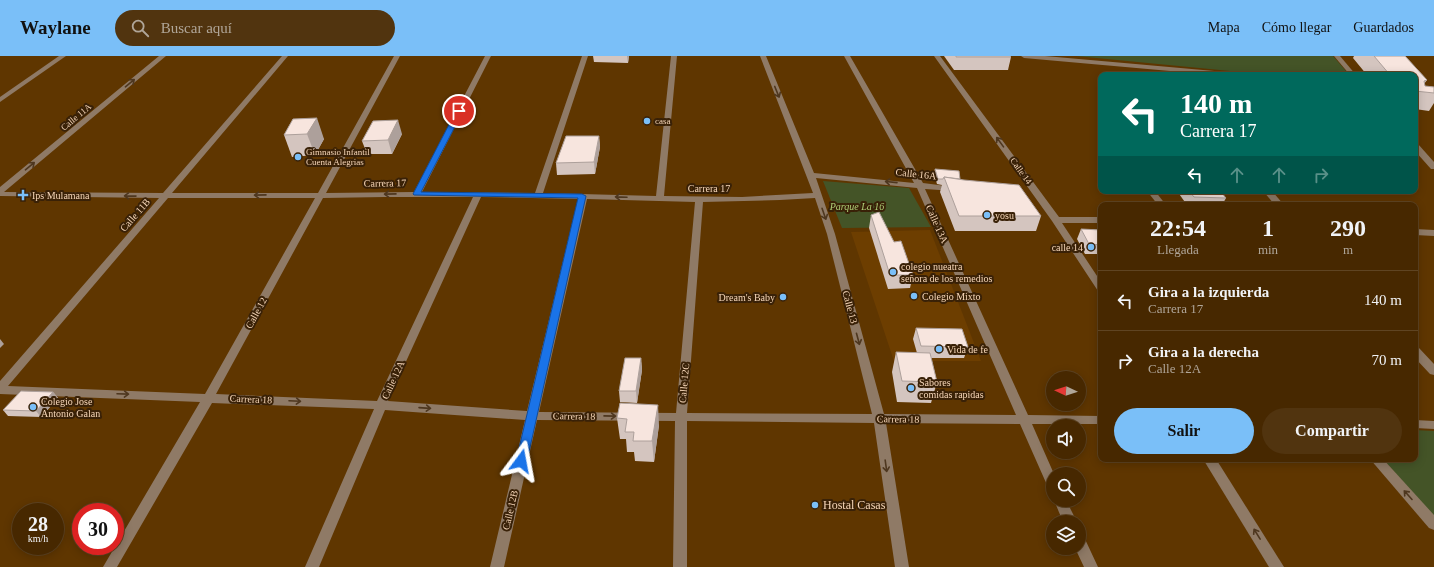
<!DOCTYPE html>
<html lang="es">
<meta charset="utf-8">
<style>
:root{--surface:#472800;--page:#51340f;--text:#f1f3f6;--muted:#b0a699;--line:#5f4422;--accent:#7abff8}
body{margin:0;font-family:"Times New Roman",serif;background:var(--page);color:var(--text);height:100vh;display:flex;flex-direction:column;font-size:15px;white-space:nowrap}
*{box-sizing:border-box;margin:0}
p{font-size:13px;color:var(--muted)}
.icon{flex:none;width:22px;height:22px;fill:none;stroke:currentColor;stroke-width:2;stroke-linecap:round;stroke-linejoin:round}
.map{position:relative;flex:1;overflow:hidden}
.side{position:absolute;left:1098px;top:146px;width:320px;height:260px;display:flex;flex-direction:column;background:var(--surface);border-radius:8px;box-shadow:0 2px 10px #0003,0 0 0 1px var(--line)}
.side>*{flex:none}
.guide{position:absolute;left:1098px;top:16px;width:320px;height:122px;border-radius:8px;box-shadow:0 2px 10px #0003,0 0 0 1px var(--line);background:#00695c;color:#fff;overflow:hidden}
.needle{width:26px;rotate:274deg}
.controls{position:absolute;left:1046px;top:315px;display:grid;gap:8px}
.controls a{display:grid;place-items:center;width:40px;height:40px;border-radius:50%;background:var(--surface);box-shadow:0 2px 10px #0003,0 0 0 1px var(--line);font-size:20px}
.speed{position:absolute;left:12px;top:447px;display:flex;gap:8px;font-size:20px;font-weight:700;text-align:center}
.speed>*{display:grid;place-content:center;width:52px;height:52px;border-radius:50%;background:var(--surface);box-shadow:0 2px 10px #0003,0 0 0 1px var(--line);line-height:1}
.speed small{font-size:10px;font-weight:400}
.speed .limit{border:6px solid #d22;background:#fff;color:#111}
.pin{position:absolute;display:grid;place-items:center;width:34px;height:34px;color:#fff;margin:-17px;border:2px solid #fff;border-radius:50%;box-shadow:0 1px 4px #0007}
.me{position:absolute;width:44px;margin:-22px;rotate:13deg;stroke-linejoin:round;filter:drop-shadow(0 0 3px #0008)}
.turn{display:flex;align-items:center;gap:14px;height:84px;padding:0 16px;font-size:18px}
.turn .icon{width:52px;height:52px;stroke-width:2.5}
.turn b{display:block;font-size:28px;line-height:34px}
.lanes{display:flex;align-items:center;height:38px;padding:0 16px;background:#0003;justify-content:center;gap:20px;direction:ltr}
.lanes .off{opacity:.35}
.eta{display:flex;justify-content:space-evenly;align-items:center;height:68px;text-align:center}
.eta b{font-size:24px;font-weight:700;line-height:28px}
.action{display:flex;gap:8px;margin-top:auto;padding:8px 16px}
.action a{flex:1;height:46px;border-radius:24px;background:var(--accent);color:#111;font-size:16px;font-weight:700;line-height:46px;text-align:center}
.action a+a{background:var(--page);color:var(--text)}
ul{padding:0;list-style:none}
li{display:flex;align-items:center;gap:12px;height:60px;padding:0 16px;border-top:1px solid var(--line)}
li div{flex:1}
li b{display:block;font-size:15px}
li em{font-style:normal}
header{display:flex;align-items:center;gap:24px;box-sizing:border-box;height:56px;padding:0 20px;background:var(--accent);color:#111}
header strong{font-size:19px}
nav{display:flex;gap:22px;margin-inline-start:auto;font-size:14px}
.search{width:280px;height:36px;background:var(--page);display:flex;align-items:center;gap:10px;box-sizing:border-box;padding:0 14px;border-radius:22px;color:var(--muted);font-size:15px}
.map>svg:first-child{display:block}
.built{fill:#6d3e00}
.green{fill:#445427}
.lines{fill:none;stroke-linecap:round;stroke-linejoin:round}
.minor{fill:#8f7a66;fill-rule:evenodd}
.wall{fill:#d4c5bf}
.shaded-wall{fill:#ada09b}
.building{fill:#f7e5de;stroke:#ada09b}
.oneway{stroke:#4e371f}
.route{fill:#1a73e8;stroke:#114b97}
.poi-dot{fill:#7abff8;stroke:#392107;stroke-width:1.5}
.labels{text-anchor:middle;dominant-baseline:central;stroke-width:4;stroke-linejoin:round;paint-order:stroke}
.far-street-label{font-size:9px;fill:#f7d7b9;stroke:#392107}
.far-poi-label{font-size:9px;fill:#f7d7b9;stroke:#392107;text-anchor:start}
.street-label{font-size:10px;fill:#f7d7b9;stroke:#392107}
.poi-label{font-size:10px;fill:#f7d7b9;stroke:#392107;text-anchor:start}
.park-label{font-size:10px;font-style:italic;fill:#afce77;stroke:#392107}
.near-poi-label{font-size:12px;fill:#f7d7b9;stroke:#392107;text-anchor:start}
</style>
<header>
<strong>Waylane</strong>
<div class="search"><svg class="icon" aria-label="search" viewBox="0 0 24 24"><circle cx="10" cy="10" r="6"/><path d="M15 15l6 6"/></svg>Buscar aquí</div>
<nav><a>Mapa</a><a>Cómo llegar</a><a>Guardados</a></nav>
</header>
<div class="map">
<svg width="1434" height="511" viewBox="0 0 1434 511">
<rect width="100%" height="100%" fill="#5f3600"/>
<!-- built -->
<polygon class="built" points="930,174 981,305 894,305 851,176"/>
<!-- green -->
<g class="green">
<polygon points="1076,0 1333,0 1346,15 1337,19 1271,19"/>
<polygon points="823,125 909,132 931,171 842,172"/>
<polygon points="1415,374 1434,375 1434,461 1383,403 1415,403"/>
</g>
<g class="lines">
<!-- minor -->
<g class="minor">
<polygon points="59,0 66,0 0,46 0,41"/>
<path d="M159 0H166L4 136 163 137 282 0H288L172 137H318L394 0H400L326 137 414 136 485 0H491L422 136 535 137 582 0H588L543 137 656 140 671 0H677L664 140 742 141 813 137 760 0H766L814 117 914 127 844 0H850L923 127 954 131 958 133 954 135 925 133 1028 359 1101 360V368H1032L1054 418H1053V434L1049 433 1047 429 1020 368 886 367 909 511H895L874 367 687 365V511H673L675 365 537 364 504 511H490L525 364 385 354 319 511H305L374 353 212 347 117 511H103L200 346 0 338V325L159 142 0 140V131ZM816 122 917 132 1016 359 884 358 835 178ZM385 141H473L377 345 216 338 323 142ZM481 141 578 143 527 355 388 345ZM168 142H315L205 338 8 330ZM815 142 827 178 872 358 687 357 703 146 780 144ZM587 143 695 146 676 357 539 356Z"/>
<polygon points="934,0 940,0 1059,161 1101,161 1101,167 1062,167 1101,226 1101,236 1098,235 1052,165"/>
<polygon points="1021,0 1045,0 1237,17 1240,19 1215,19 1024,2"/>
<polygon points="1334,0 1340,0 1356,19 1350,19"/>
<polygon points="1415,88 1418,88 1434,106 1434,113 1431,113 1415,95"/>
<polygon points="1147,135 1155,135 1166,149 1158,149"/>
<polygon points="1263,135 1272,135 1284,149 1275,149"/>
<polygon points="1415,173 1434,174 1434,180 1415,179"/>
<polygon points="1415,291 1419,292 1434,308 1434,319 1430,318 1415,302"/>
<polygon points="1415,364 1434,365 1434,373 1415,372"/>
<polygon points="1203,403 1216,403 1284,511 1269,511"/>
<polygon points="1370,403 1383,403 1434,459 1434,474 1429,472"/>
<polygon points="1054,444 1066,444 1077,466 1063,466"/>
<polygon points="1079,479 1084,481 1098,511 1084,511 1075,492 1079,492"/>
</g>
</g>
<!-- wall -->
<g class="wall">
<polygon points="593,0 629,0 628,7 594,6"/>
<polygon points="944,0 1010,0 1011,1 1008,14 954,14"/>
<polygon points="1354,0 1405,0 1427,24 1424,28 1425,30 1434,31 1434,47 1429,55 1415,53 1415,19 1367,19 1353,2"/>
<polygon points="293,63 324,83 315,99 292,101 284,79"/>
<polygon points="402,78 392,98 367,98 362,85"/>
<polygon points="599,80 600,91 595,118 557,119 556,107"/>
<polygon points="935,113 960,123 1041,160 1036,175 955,175 940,136 942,129 937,128 934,118"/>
<polygon points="1177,135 1220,135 1226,142 1222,149 1187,149"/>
<polygon points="871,159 894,186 913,219 910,232 888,233 869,172"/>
<polygon points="1081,173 1101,174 1101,205 1097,198 1085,198 1077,183"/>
<polygon points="916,272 968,291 964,302 931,302 937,326 931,347 897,346 892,316 896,296 917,297 913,283"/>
<polygon points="641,302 642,314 637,347 620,346 619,335"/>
<polygon points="53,336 58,342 41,361 8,360 3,354"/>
<polygon points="620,347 659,369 654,406 635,405 634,396 627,396 626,383 620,383 617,362"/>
</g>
<!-- shaded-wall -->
<g class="shaded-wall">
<polygon points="627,0 629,0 628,7"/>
<polygon points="317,62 324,83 315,99 307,78"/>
<polygon points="398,64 402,78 392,98 388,84"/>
<polygon points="599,80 600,91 595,118 594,106"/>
<polygon points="0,283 4,288 0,292"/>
<polygon points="641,302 642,314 637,347 636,335"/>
<polygon points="53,336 58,342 41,361 36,355"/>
<polygon points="658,349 659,369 654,406 652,385"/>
</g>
<!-- building -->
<g class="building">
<polygon points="956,0 1010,0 1011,1 956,1"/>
<polygon points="1374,0 1405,0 1427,24 1424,25 1425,30 1434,31 1434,37 1415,35 1415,19 1390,19"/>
<polygon points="317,62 307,78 284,79 293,63"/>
<polygon points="398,64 388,84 362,85 373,65"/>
<polygon points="566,80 599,80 594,106 556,107"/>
<polygon points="935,113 959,115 960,123 944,121 943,123 938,123"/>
<polygon points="944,121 964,124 1019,129 1041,160 959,160"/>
<polygon points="1189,135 1220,135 1226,142 1194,141"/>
<polygon points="879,156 894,186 901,185 913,219 890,219 871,159"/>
<polygon points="1081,173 1101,174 1101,189 1089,188"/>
<polygon points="916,272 962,273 968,291 921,290"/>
<polygon points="896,296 930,297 937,326 902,325"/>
<polygon points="625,302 641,302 636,335 619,335"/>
<polygon points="21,335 53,336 36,355 3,354"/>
<polygon points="620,347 658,349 652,385 633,385 634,376 625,376 627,363 617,362"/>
</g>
<!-- one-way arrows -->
<defs><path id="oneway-shaft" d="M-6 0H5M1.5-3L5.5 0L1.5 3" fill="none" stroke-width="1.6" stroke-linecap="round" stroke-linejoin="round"/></defs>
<g class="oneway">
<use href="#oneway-shaft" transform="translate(130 27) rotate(-40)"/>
<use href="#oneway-shaft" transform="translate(777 36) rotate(68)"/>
<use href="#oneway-shaft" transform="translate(1000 86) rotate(-126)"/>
<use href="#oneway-shaft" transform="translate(30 110) rotate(-40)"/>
<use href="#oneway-shaft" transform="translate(891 126) rotate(-174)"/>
<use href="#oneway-shaft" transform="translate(390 138) rotate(179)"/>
<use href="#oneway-shaft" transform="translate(260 139) rotate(179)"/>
<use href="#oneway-shaft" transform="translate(130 140) rotate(-179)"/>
<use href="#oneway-shaft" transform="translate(621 141) rotate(-178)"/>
<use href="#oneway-shaft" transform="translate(824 158) rotate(71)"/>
<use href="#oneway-shaft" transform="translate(858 283) rotate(75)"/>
<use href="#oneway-shaft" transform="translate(123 338) rotate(2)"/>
<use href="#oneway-shaft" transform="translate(295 345) rotate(3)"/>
<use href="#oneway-shaft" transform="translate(425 352) rotate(4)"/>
<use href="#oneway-shaft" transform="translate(610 360) rotate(1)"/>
<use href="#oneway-shaft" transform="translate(886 410) rotate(82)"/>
<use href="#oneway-shaft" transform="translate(1408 439) rotate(-132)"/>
<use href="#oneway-shaft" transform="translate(1257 478) rotate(-122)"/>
</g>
<!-- route -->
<polygon class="route" points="459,53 463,55 421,136 582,138 586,140 527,405 525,408 517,408 516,405 578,142 414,139 413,138 456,55"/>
<!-- markers -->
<g class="poi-dot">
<circle cx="647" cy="65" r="4"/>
<circle cx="298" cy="101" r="4"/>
<path d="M21 133h4v4h4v4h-4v4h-4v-4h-4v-4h4z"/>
<circle cx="987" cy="159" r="4"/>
<circle cx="1091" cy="191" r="4"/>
<circle cx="893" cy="216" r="4"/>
<circle cx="914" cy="240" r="4"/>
<circle cx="783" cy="241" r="4"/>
<circle cx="939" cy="293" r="4"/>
<circle cx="911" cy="332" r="4"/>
<circle cx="33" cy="351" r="4"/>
<circle cx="815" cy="449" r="4"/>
</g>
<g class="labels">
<!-- far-street labels -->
<g class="far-street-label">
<text transform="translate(76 61) rotate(-40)">Calle 11A</text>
<text transform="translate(1021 115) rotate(54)">Calle 14</text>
</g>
<!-- far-poi labels -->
<g class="far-poi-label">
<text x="655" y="65">casa</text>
<text x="306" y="96">Gimnasio Infantil<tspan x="306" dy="10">Cuenta Alegrias</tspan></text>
</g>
<!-- street labels -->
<g class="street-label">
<text transform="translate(916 118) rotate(6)">Calle 16A</text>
<text transform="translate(385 127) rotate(-1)">Carrera 17</text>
<text x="709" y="132">Carrera 17</text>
<text transform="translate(135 159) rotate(-49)">Calle 11B</text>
<text transform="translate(937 168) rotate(66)">Calle 13A</text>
<text transform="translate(850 251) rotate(75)">Calle 13</text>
<text transform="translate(256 257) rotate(-61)">Calle 12</text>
<text transform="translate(393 324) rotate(-65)">Calle 12A</text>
<text transform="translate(684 327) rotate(-85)">Calle 12C</text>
<text transform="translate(251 343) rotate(3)">Carrera 18</text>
<text transform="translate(574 360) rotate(1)">Carrera 18</text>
<text transform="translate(898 363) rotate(1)">Carrera 18</text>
<text transform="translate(510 454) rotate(-77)">Calle 12B</text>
</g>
<!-- poi labels -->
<g class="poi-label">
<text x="32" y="139">Ips Mulamana</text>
<text x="995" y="159">yosu</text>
<text x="1083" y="191" text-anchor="end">calle 14</text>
<text x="901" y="210">colegio nueatra<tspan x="901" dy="12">señora de los remedios</tspan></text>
<text x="922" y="240">Colegio Mixto</text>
<text x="775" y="241" text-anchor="end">Dream's Baby</text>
<text x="947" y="293">Vida de fe</text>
<text x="919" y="326">Sabores<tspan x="919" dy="12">comidas rapidas</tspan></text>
<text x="41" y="345">Colegio Jose<tspan x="41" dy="12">Antonio Galan</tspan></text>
</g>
<!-- park labels -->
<g class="park-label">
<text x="857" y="150">Parque La 16</text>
</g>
<!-- near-poi labels -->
<g class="near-poi-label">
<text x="823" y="449">Hostal Casas</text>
</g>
</g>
</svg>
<div class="controls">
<a><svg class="needle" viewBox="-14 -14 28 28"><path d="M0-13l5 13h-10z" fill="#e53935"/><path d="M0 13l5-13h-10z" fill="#b0a699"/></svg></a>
<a><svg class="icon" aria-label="sound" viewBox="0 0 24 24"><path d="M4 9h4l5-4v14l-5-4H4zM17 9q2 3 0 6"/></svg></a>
<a><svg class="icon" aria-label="search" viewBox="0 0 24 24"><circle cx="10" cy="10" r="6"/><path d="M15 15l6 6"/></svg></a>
<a><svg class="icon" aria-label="layers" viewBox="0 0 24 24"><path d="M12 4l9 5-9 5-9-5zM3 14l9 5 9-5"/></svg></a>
</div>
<div class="speed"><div>28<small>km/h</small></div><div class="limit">30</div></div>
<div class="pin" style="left:459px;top:55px;background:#d93025"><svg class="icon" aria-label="arrive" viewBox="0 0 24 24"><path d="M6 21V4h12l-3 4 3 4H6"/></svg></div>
<svg class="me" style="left:521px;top:405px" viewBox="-20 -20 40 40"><path d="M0-17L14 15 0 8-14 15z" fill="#1a73e8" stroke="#fff" stroke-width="4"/></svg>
<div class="guide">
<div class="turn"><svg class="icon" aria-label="left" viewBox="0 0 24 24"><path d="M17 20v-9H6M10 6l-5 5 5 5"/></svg><div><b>140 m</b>Carrera 17</div></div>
<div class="lanes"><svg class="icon" aria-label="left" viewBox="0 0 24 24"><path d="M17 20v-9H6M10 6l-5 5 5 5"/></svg><svg class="icon off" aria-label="ahead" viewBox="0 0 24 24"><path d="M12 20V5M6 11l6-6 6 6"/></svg><svg class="icon off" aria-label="ahead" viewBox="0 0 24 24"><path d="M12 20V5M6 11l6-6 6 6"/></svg><svg class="icon off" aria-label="right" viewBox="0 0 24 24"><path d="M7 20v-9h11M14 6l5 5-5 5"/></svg></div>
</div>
<section class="side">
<div class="eta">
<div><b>22:54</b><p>Llegada</p></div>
<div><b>1</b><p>min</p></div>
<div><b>290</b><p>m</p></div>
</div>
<ul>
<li><svg class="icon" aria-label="left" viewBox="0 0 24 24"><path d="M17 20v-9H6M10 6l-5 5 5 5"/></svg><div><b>Gira a la izquierda</b><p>Carrera 17</p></div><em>140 m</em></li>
<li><svg class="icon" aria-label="right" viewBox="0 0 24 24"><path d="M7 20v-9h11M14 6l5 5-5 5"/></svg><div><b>Gira a la derecha</b><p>Calle 12A</p></div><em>70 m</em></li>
</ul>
<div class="action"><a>Salir</a><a>Compartir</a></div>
</section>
</div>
